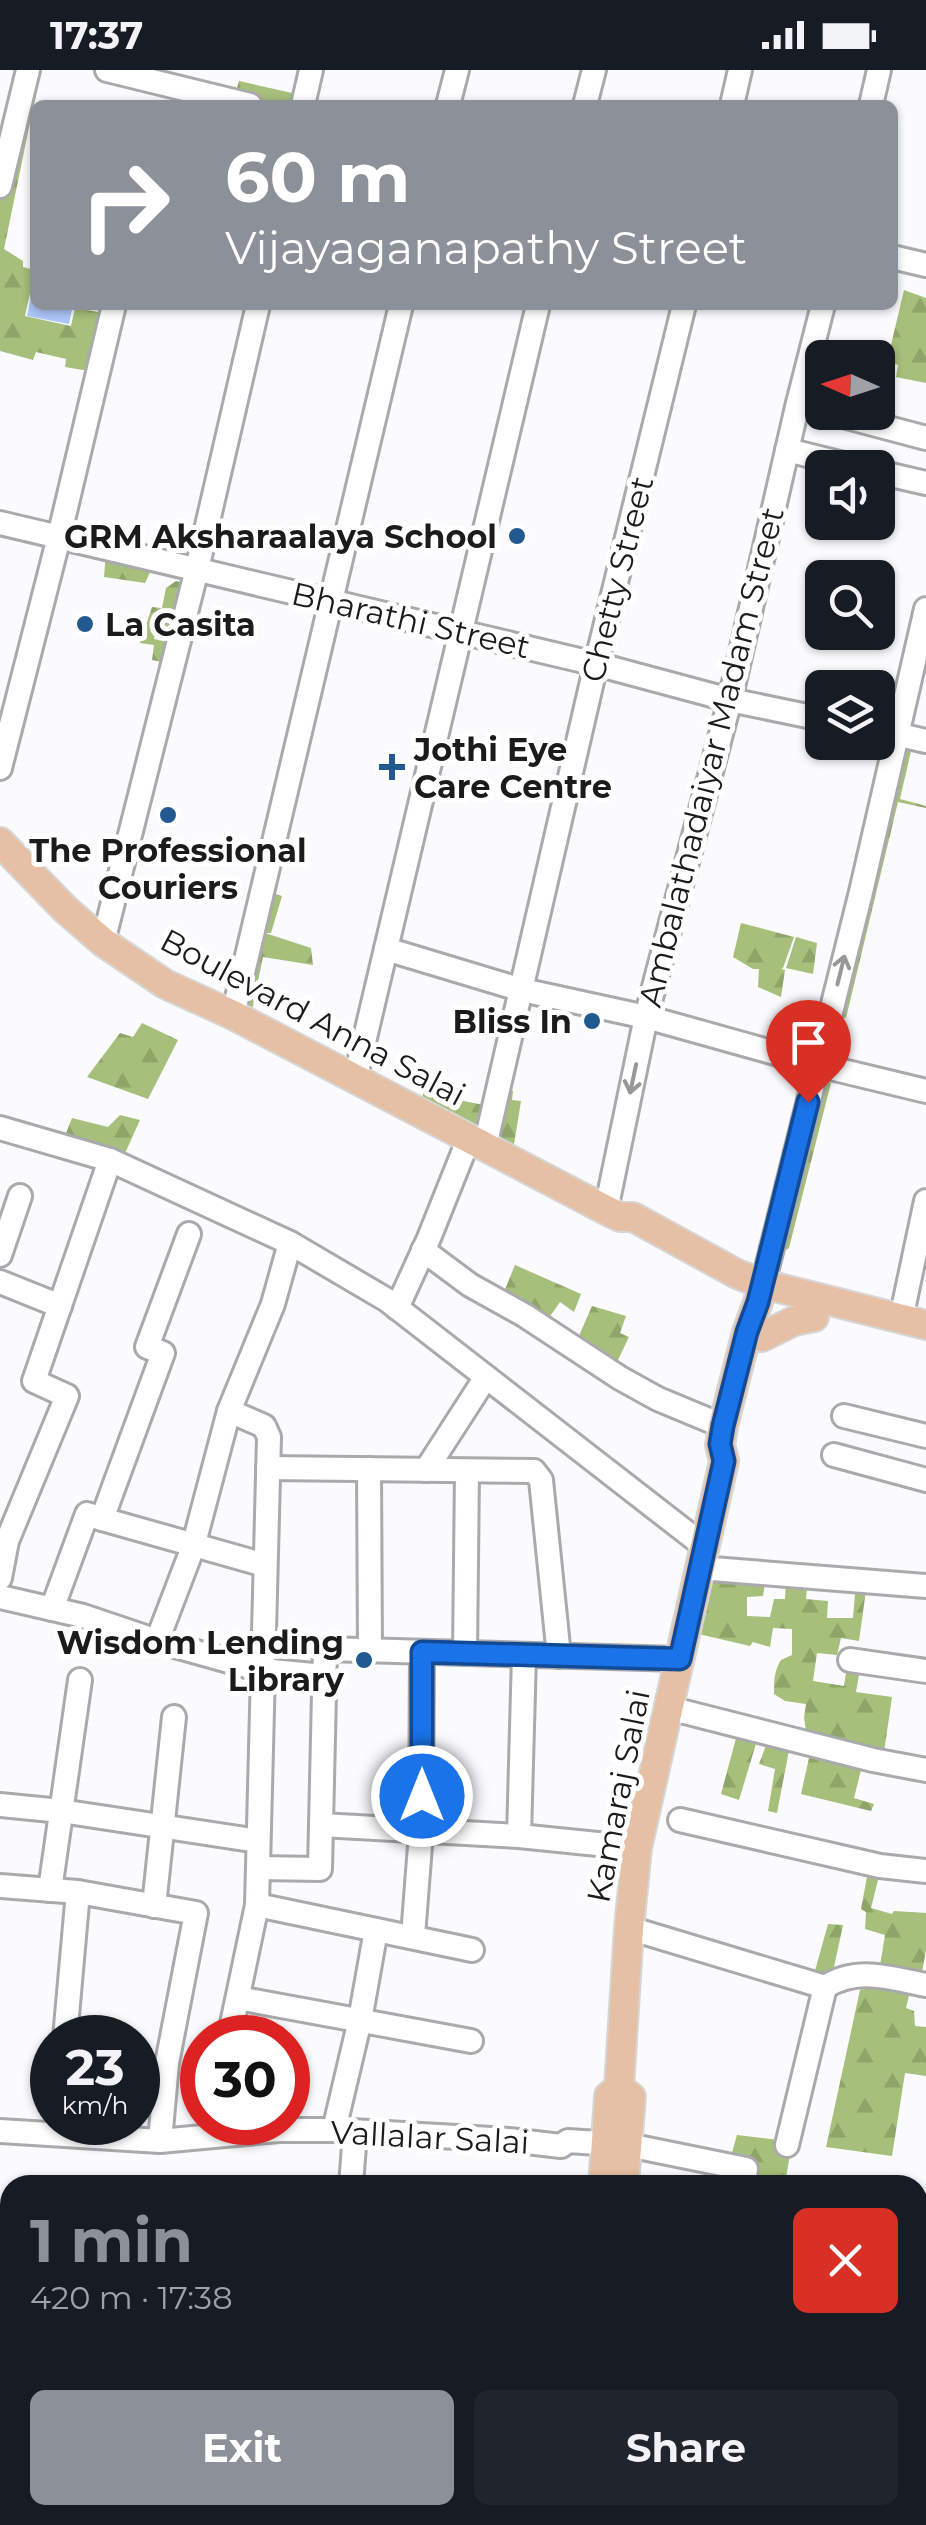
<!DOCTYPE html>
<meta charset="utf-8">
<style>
:root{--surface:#171b24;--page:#20242c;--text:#f1f3f6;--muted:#9ea1a6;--accent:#8c9099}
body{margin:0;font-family:Montserrat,sans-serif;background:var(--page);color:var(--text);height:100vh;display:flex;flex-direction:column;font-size:38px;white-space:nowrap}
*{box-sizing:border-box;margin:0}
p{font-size:32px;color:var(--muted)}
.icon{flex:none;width:55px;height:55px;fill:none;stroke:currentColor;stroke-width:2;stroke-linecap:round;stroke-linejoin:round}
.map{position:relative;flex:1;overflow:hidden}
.sheet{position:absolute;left:0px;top:2105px;width:928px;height:350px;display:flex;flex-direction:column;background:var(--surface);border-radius:30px 30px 0 0;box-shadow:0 2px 8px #0004}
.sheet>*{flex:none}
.hud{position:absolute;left:30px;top:30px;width:868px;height:210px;border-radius:15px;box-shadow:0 2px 8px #0004;background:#8c9099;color:#fff;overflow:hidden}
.needle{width:65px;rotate:273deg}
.buttons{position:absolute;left:805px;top:270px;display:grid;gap:20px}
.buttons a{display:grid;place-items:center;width:90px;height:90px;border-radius:15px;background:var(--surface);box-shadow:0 2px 8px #0004;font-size:50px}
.speed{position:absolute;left:30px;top:1945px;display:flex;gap:20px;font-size:50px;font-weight:700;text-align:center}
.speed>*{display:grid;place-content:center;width:130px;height:130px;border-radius:50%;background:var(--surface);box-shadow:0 2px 8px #0004;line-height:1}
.speed small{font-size:25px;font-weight:400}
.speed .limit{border:15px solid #d22;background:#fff;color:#111}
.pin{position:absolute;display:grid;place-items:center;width:85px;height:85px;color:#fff;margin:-102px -42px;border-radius:50% 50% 50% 0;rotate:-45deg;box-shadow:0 0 10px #0007}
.pin .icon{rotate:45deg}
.me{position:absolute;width:110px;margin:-55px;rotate:0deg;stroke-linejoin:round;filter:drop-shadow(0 0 8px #0008)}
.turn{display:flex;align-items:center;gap:35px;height:210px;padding:0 30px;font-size:45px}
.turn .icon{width:130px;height:130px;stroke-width:2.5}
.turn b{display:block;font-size:70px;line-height:85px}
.round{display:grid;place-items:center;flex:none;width:105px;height:105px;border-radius:15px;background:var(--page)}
.summary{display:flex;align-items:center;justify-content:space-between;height:170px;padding:0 30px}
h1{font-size:60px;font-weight:700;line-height:75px;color:var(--accent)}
.cta{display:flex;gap:20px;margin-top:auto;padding:20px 30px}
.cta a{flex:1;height:115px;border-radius:15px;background:var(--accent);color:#fff;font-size:40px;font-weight:700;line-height:115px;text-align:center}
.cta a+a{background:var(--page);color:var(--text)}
.status{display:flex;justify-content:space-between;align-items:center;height:70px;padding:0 50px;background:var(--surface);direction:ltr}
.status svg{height:28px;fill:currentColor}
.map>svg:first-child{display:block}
.forest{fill:url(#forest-firs)}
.water{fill:#abc5f7}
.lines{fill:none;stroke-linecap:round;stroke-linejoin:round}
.stream{stroke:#abc5f7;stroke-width:5}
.minor-casing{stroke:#aaaaac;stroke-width:28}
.major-casing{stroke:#d6d6d6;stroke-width:32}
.minor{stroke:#fff;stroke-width:22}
.major{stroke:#e6c0a4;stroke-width:28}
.oneway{stroke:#989899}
.route-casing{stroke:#114b97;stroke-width:25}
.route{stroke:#1a73e8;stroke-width:18}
.poi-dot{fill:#235991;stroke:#fff;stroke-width:4}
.labels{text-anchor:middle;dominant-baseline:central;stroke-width:10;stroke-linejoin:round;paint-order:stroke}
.poi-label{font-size:32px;font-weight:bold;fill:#1b1b1c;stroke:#fff;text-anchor:end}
.street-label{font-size:32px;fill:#1b1b1c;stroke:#fff}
</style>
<div class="status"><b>17:37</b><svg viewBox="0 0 49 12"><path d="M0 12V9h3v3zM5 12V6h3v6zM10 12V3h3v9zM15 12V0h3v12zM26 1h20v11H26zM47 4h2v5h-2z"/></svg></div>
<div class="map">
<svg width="926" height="2455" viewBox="0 0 926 2455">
<defs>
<pattern id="forest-firs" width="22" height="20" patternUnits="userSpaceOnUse" patternTransform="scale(2.5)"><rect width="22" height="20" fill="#a6bf7a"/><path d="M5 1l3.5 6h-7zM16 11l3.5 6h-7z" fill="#8ea469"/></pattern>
</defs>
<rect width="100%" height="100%" fill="#fbfafd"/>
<!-- forest -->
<g class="forest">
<polygon points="32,0 40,3 38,14 4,179 23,191 23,197 35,200 25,246 71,256 75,238 109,244 95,302 65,297 66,289 36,282 33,290 0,281 0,126"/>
<polygon points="239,11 301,25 300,35 260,35 236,21"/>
<polygon points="904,220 926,228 926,313 896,307 898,295 887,292"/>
<polygon points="106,482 155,492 145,513 104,507"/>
<polygon points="176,511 191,515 176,572 156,568 166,518"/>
<polygon points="152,537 161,538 154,569 176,574 171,594 152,590 154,575 140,573"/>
<polygon points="905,675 912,677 900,729 926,736 926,738 898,732 846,948 838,946"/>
<polygon points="273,823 282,826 271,863 265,863 311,878 313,895 263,887 250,950 235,944 249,887 259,887 250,885"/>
<polygon points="741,853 794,867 783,898 781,899 785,900 781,927 758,917 759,899 753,899 733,887"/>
<polygon points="796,867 817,873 813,904 786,898"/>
<polygon points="142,953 178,970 148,1029 87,1007 120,963 133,967"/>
<polygon points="825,1011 831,1013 789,1178 784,1181 779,1204 774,1211"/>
<polygon points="501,1015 513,1021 512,1030 521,1031 512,1087 487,1076"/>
<polygon points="423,1023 494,1037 484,1075 420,1041"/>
<polygon points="120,1045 140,1050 122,1090 63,1071 72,1048 108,1057"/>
<polygon points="515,1195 581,1224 574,1242 560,1232 544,1255 501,1229"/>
<polygon points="592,1236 626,1246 620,1263 629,1267 616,1294 575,1275"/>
<path d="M702 1502 766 1507 763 1526 747 1527V1546L770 1547 774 1529H785L786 1507 808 1509 806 1529 828 1531 827 1548H853L856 1512 867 1513 859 1571 841 1568 837 1585 817 1583 813 1611 844 1616 848 1590 861 1593 856 1622 892 1627 883 1689 807 1669 804 1647 806 1634 785 1631 774 1624C774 1611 774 1601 781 1590L792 1585V1559L773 1558 770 1577 753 1572 750 1576 690 1562Z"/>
<polygon points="738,1661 758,1667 739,1730 721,1724"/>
<polygon points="768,1670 790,1675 777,1743 768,1741 775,1699 759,1694"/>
<polygon points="811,1679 863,1692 854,1728 874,1734 871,1741 801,1724"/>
<polygon points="869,1796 881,1798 871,1838 892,1844 894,1841 926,1843 926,1880 921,1908 879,1902 885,1865 865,1859 866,1842 861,1839"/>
<polygon points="828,1854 843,1855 834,1897 813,1908"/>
<polygon points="885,1914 911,1917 906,1938 914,1941 915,1956 926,1957 926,2006 905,2003 892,2086 826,2077 860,1920"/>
<polygon points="737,2065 787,2071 791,2079 785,2113 752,2110 729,2093"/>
</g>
<!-- water -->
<polygon class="water" points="35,207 35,235 73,235 69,254 27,246"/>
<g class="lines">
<!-- stream -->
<g class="stream">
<polyline points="0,2228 10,2232"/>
<polyline points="918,2239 926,2239"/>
</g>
<defs>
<g id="minor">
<polyline points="107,0 250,35"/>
<polyline points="303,35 311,0"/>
<polyline points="448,35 457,0"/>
<polyline points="585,35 594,0"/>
<polyline points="732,35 740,0"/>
<polyline points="871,35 879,0"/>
<polyline points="0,116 28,0"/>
<polyline points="892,187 926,195"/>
<polyline points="828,342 926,368"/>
<polyline points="787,380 860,398"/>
<polyline points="878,402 926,413"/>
<polyline points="0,453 596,594 730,630 822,649"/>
<polyline points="878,660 926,671"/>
<polyline points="0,698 59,467 114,235"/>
<polyline points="103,872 197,499 258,235"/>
<polyline points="386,879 522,920 646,947 818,995 926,1021"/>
<polyline points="233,945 401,235"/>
<polyline points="355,1010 538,235"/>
<polyline points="0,1058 110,1090 290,1173 387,1230 704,1476"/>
<polyline points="485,1076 596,594 684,235"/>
<polyline points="606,1140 646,947 730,630 797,337 823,235"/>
<polyline points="423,1180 470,1215 524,1245 620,1308 658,1329 723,1356"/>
<polyline points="0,1185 20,1126"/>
<polyline points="0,1212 60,1236"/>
<polyline points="763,1214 861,822 926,539"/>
<polyline points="397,1238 429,1168 469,1068"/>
<polyline points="901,1249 926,1131"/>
<polyline points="844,1346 926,1366"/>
<polyline points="834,1385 926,1410"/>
<polyline points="268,1398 534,1401 541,1410 559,1586"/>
<polyline points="369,1399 370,1581"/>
<polyline points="426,1400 486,1307"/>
<polyline points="102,1449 265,1495"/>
<polyline points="700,1498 926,1516"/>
<polyline points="0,1508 7,1471 67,1326 34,1311 110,1090"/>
<polyline points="0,1527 83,1546 157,1571 261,1600 324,1606"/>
<polyline points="52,1539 87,1444 102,1449 163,1283 147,1277 189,1164"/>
<polyline points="157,1571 193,1477 229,1341 273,1234 290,1173"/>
<polyline points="465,1583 467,1401"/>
<polyline points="850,1590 926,1601"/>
<polyline points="669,1638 873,1690 926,1700"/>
<polyline points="0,1735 61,1741 258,1771"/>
<polyline points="680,1750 880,1796 926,1801"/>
<polyline points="321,1755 519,1766 637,1778"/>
<polyline points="519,1766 524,1585"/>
<polyline points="258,1798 320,1799 325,1579 680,1589"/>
<polyline points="0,1816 78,1822 196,1843 167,1993 160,2071"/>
<polyline points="50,1820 80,1610"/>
<polyline points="257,1835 472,1880"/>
<polyline points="154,1836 174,1647"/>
<path d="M629 1858 825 1917C857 1896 890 1908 926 1915"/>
<polyline points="413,1866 421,1763 422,1582"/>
<polyline points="238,1928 471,1971"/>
<polyline points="65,1968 78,1822"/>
<polyline points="229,1968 257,1835 269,1367 264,1356 229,1341"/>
<polyline points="334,2060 360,1950 376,1860"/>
<polyline points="0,2061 160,2071 279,2060 334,2060 509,2070 561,2076 568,2071 628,2075 746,2099 744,2115"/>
<polyline points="787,2075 825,1917"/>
<polyline points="351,2115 355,2063"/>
<polyline points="918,2176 926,2177"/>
<polyline points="918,2360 926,2361"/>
<polyline points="5,2361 10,2260"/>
<polyline points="918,2422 920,2422 918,2439"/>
<polyline points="1,2455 2,2410 10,2410"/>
<polyline points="99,2455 100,2445"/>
<polyline points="320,2455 321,2445"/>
<polyline points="711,2455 712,2445"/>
<polyline points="806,2455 807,2445"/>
</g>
<g id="major">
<polyline points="0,772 65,839 103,872 165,914 233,945 606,1140 620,1147 633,1147 737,1204 763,1214 926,1255"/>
<polyline points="762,1267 794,1251 814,1247"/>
<polyline points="619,2018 631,2027 624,2115"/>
<polyline points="603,2115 609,2026 619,2018 629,1858 637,1778 724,1391 720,1375 723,1356 747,1262 758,1232 763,1214"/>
<polyline points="555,2455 557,2445"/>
<polyline points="575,2455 577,2445"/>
</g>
</defs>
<!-- minor casing -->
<use href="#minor" class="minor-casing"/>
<!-- major casing -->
<use href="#major" class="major-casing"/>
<!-- minor -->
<use href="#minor" class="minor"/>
<!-- major -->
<use href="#major" class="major"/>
</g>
<!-- one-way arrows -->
<defs><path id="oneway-shaft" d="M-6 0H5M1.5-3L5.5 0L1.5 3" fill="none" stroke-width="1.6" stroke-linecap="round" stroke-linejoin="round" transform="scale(2.5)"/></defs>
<g class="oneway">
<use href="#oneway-shaft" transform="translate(841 900) rotate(-76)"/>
<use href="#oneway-shaft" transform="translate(633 1009) rotate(102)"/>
</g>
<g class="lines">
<defs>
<polyline id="route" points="422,1726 422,1582 680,1589 724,1391 720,1374 723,1356 747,1262 758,1232 808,1032"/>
</defs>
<!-- route casing -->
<use href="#route" class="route-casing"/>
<!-- route -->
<use href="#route" class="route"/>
</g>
<!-- markers -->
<g class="poi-dot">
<circle cx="517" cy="466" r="10"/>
<circle cx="85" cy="554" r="10"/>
<path d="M387 682h10v10h10v10h-10v10h-10v-10h-10v-10h10z"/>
<circle cx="168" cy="745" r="10"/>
<circle cx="592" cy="951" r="10"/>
<circle cx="364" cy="1590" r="10"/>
</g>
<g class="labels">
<!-- poi labels -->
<g class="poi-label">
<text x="497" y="466">GRM Aksharaalaya School</text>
<text x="105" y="554" text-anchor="start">La Casita</text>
<text x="414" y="679" text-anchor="start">Jothi Eye<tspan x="414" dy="37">Care Centre</tspan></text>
<text x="168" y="780" text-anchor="middle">The Professional<tspan x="168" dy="37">Couriers</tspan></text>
<text x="572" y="951">Bliss In</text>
<text x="344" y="1572">Wisdom Lending<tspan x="344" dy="37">Library</tspan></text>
</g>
<!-- street labels -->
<g class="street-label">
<text transform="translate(617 509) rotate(-76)">Chetty Street</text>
<text transform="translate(411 550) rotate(13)">Bharathi Street</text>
<text transform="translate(711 687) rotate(-76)">Ambalathadaiyar Madam Street</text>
<text transform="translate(313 947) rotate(28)">Boulevard Anna Salai</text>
<text transform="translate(618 1726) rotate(-79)">Kamaraj Salai</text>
<text transform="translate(430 2067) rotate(3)">Vallalar Salai</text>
</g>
</g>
</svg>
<div class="buttons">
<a><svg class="needle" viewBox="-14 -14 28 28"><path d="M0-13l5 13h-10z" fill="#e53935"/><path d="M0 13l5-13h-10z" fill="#9ea1a6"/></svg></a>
<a><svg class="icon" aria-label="sound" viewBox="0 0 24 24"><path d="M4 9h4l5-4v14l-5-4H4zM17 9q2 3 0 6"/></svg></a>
<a><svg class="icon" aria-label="search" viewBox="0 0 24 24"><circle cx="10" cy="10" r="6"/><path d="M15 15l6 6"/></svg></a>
<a><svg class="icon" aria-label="layers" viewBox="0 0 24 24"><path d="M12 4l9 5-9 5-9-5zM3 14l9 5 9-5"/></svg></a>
</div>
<div class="speed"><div>23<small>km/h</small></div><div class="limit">30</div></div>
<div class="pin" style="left:808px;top:1032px;background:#d93025"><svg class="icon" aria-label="arrive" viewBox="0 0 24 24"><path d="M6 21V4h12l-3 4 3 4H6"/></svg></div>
<svg class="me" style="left:422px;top:1726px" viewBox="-20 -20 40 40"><circle r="17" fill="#1a73e8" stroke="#fff" stroke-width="3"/><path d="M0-11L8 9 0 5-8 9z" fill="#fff"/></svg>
<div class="hud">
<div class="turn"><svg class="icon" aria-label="right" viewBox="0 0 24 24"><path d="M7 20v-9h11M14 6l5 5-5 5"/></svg><div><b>60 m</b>Vijayaganapathy Street</div></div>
</div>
<section class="sheet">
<div class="summary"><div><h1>1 min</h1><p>420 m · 17:38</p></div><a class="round" style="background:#d93025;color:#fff"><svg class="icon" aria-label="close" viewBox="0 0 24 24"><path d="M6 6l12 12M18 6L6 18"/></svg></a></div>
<div class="cta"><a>Exit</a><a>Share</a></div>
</section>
</div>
